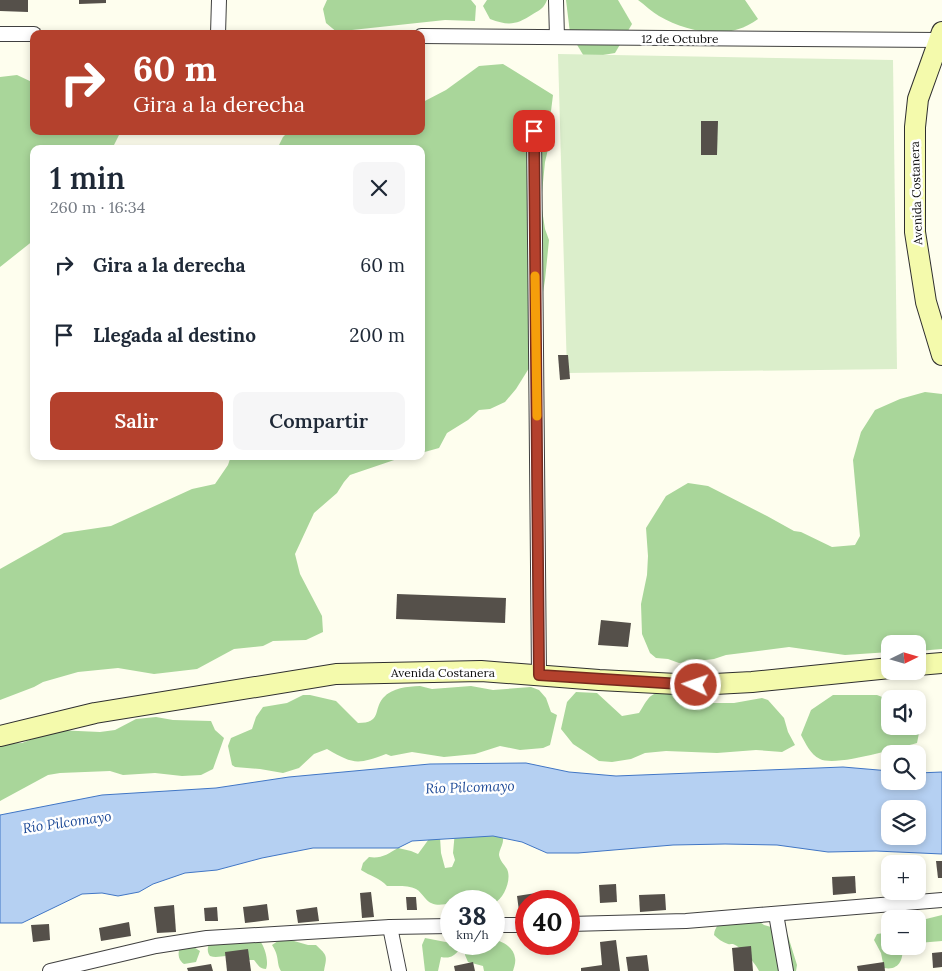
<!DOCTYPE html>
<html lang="es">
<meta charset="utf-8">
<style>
:root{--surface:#fff;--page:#f6f6f7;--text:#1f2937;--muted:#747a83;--accent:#b4412d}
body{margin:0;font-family:Lora,serif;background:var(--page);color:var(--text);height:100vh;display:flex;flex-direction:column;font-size:19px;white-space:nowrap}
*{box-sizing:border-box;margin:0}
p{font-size:16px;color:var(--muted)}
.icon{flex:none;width:28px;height:28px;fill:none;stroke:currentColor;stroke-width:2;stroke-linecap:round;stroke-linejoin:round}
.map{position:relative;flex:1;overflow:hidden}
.side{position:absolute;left:30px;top:145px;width:395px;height:315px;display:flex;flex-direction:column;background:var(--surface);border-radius:10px;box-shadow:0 2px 8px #0003}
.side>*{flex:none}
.guide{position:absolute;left:30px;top:30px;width:395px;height:105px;border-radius:10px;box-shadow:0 2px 8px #0003;background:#b4412d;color:#fff;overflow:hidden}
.needle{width:32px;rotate:85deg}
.buttons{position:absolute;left:881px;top:635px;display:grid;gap:10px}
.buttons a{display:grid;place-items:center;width:45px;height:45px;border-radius:10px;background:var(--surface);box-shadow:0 2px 8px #0003;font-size:25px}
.speed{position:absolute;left:440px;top:890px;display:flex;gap:10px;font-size:25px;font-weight:700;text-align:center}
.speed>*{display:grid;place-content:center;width:65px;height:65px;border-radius:50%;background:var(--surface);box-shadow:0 2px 8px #0003;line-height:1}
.speed small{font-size:12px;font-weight:400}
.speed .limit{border:8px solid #d22;background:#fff;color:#111}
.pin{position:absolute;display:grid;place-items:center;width:42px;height:42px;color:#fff;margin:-21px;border-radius:10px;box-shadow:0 2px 8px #0006}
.me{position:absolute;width:55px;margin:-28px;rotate:273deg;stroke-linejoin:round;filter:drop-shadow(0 0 4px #0008)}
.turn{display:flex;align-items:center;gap:18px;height:105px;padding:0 20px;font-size:22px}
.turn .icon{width:65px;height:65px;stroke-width:2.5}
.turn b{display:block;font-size:35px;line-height:42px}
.round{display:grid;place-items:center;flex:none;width:52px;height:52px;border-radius:10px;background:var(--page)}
.summary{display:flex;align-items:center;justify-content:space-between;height:85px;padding:0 20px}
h1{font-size:30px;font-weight:600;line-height:38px}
.primary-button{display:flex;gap:10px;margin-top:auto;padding:10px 20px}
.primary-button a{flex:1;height:58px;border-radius:10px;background:var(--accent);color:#fff;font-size:20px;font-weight:600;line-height:58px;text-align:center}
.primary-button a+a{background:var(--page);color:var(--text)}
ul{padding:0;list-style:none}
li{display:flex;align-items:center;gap:15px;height:70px;padding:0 20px}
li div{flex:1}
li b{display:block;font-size:19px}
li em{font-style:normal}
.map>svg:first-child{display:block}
.forest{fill:#a9d69a}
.pitch{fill:#dbeecb}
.water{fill:#b5d0f2;stroke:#4176c5;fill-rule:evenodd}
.building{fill:#55504a}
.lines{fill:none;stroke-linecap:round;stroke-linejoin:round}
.street-casing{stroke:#404040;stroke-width:16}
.secondary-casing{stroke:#2f2f2f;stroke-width:22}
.street{stroke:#fff;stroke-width:14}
.secondary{stroke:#f4faac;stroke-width:20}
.route-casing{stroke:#752a1d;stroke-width:12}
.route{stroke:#b4412d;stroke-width:9}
.slow{stroke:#f59e0b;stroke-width:9}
.labels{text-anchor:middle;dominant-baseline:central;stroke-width:5;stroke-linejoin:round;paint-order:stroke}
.street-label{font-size:12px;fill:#0d0d0d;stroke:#fff}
.water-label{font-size:14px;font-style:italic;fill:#1e4a97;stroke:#fff}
</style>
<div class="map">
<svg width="942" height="971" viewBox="0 0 942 971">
<rect width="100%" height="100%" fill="#fefeee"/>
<!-- forest -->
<g class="forest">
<polygon points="327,0 471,0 476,6 475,21 445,20 352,30 338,33 326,23 323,9"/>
<path d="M487 0H547C544 8 540 10 533 14 516 25 509 26 490 19L483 6Z"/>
<polygon points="566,0 618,0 632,24 615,53 585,58 570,33"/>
<path d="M638 0H745L758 19C729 41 689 33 659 16 652 12 645 5 638 0Z"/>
<polygon points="503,64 553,95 551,111 553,128 545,162 541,203 545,229 549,240 545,280 531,365 516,389 505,402 490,409 479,410 468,420 447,433 439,448 421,453 421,149 277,149 283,137 289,131 421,131 421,103 446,90 479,66"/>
<polygon points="17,75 34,83 34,131 121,131 112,149 34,149 34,240 0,267 0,77"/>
<polygon points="925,392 942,394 942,649 918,651 918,644 890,644 890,652 845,655 789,647 726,655 714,659 679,663 668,659 656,658 650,653 642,634 641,604 647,575 648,556 646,528 666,496 688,483 708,486 767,516 794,531 801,532 832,547 855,545 860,536 853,460 861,432 875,410 900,399"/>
<polygon points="231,456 406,456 350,475 344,482 337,493 314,513 295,554 300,574 322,616 323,632 306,640 273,641 263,646 234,649 197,669 154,674 118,668 78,672 43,682 34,687 0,700 0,569 64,533 111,526 192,489 215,484 228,465"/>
<path d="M420 686 432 689 471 686 493 690 531 687 539 690 546 698 551 712 557 715 550 745 543 748 520 750 500 746 475 754 444 757 412 752 391 756 386 754C357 765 353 764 327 749L314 754 299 768 283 773 260 769 235 767 232 765 228 746 231 738 252 729 256 717 263 707 287 703 303 695H310L336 701 358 723C382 723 373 710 383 698 393 687 407 687 420 686Z"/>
<path d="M672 691 691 695 711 703H734L762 698 768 700 784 718 788 732 795 745 782 752 756 750 717 753 666 751 645 753 631 759 612 762 599 761 573 744 561 729 567 702 576 692 597 693 622 716 639 713C651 694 649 693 672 691Z"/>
<path d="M833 695H877L890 700V726H918V719L921 723 917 743C897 748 836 767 820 759 810 754 806 744 801 735L811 710Z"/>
<polygon points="156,717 173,720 211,721 215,730 224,738 213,769 201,775 182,776 155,773 123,775 110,771 60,773 48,775 0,801 0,744 22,743 56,730 100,732 115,730 136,719"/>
<path d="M456 820 502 824C502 829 504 835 503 840 503 845 499 850 499 855 500 861 504 864 507 869 512 879 504 899 494 903V901H471L466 899 451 901V903C442 905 432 907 425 898 422 895 420 891 416 889 409 885 396 886 387 886 380 878 370 876 361 870L363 863 369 857C381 859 388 854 398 848L411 851 418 854 434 832 440 837 441 853 445 868 452 867 455 860 453 853Z"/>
<path d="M750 915 764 925 782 930 788 936 797 965 796 971H759C756 964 743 949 735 945 732 943 731 945 728 944 722 942 718 939 714 935 716 917 735 919 750 915Z"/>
<polygon points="942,915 942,941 918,943 918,921"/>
<path d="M884 933 890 935V946L902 947C904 959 899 971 884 968L881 953 874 940 877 934Z"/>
<path d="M425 938 456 944 459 950C454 956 450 959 441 957L438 971H425L422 945Z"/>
<path d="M494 940C503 941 514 948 515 958 516 962 514 967 513 971H484L483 966 468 962 465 955 467 944H494Z"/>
<path d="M260 941C265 947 269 962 266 969 260 969 258 965 254 960 245 961 236 955 226 956 221 956 216 958 210 956 207 952 207 947 210 942Z"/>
<path d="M278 941H294L308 945H316C328 956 327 956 324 971H281C276 963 280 957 272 945Z"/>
<path d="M192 946 200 951 196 962 184 964C179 961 177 954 180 948Z"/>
</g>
<!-- pitch -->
<polygon class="pitch" points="558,54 893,60 897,369 567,373"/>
<!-- water -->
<path class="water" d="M526 763 569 772 616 776 843 767 890 771V781H918V773L942 772V854L876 851 828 852 777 845 725 844 673 845 578 853H547L522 842 493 836 412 841 398 848H313L262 858 217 870 185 873 153 884 139 892 118 896 102 893 82 894 22 923H0V815L102 795 216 788 289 777 430 764ZM890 809H918V836H890Z"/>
<!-- building -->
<g class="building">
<polygon points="0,0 28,0 28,12 0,11"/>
<polygon points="79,0 106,0 106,3 79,4"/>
<polygon points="701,121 718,121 717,155 701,155"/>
<polygon points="558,355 568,355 570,379 560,380"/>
<polygon points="397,594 506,598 505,623 396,619"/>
<polygon points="601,620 631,623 628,647 598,645"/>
<polygon points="936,861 942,861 942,878 938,878"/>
<polygon points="885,864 890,864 890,888 888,888"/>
<polygon points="855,876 856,893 833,895 832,877"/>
<polygon points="616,884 617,902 600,903 599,885"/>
<polygon points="371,892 374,917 362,918 360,893"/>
<polygon points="536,893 537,901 526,901 526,910 519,911 517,896"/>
<polygon points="665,894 666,910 640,912 639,895"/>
<polygon points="406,897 416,897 417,910 407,910"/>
<polygon points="267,904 269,920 245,923 243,907"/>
<polygon points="174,905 176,932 157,933 154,907"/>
<polygon points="217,907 218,921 205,921 204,908"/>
<polygon points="317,907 319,921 298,923 296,910"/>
<polygon points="129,922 131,936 101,941 99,928"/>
<polygon points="49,924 50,940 33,942 31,925"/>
<polygon points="616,940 620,971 581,971 581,968 602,965 600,942"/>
<polygon points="751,946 753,971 734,971 732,948"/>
<polygon points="248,949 251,971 227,971 225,952"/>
<polygon points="942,952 942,967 933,968 932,953"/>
<polygon points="647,955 649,971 628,971 626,957"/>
<polygon points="473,962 475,971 455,971 454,966"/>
<polygon points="884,962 885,971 858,971 857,966"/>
<polygon points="211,964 213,971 188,971 187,968"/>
</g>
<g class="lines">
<defs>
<g id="street">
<polyline points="556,0 557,37"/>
<polyline points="0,34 34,34"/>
<polyline points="218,34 219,0"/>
<polyline points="421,36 939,40"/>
<polyline points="534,131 539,675"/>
<polyline points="776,914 786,971"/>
<polyline points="569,924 686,921 942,900"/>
<polyline points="494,925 526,925"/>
<polyline points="390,927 399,971"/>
<polyline points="50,971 156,946 207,938 390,927 451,926"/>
</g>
<g id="secondary">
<polyline points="942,32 918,99 915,127 915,232 926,302 942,355"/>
<polyline points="918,665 942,663"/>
<polyline points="0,736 95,713 336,674 481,671 599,680 696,685 752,682 890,668"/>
</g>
</defs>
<!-- street casing -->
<use href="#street" class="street-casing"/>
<!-- secondary casing -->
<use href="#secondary" class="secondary-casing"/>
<!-- street -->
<use href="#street" class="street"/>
<!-- secondary -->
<use href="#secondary" class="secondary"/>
</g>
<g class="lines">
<defs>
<polyline id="route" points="534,131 539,675 696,685"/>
</defs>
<!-- route casing -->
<use href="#route" class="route-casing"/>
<!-- route -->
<use href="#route" class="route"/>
<!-- slow -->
<polyline class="slow" points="535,276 537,416"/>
</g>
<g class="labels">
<!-- street labels -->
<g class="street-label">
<text x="680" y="38">12 de Octubre</text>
<text transform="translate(916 193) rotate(-92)">Avenida Costanera</text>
<text x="443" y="672">Avenida Costanera</text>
</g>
<!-- water labels -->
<g class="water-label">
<text transform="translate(470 787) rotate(-2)">Río Pilcomayo</text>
<text transform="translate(67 822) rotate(-8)">Río Pilcomayo</text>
</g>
</g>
</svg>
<div class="buttons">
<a><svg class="needle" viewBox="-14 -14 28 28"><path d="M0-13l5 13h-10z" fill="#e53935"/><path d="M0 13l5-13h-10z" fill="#747a83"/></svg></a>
<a><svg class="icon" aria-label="sound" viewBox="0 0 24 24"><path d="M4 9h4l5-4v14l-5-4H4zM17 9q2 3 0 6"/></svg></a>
<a><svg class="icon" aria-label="search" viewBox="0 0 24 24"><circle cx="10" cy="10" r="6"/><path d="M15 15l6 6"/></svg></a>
<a><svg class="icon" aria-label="layers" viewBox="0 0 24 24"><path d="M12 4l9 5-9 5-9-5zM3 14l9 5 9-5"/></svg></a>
<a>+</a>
<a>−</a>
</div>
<div class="speed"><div>38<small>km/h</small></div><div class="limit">40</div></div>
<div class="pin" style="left:534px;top:131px;background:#d93025"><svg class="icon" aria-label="arrive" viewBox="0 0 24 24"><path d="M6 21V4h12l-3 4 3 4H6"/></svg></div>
<svg class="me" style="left:696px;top:685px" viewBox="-20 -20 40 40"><circle r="17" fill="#b4412d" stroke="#fff" stroke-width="3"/><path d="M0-11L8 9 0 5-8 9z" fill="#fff"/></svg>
<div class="guide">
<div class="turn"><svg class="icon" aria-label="right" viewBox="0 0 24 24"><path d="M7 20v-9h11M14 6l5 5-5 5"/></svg><div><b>60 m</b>Gira a la derecha</div></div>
</div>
<section class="side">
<div class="summary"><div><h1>1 min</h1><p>260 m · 16:34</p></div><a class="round"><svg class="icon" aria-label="close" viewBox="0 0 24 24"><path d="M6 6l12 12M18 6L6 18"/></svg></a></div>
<ul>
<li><svg class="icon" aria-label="right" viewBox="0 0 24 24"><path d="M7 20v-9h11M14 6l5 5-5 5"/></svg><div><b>Gira a la derecha</b></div><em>60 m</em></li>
<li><svg class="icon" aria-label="arrive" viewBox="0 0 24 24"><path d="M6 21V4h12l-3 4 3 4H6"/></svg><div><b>Llegada al destino</b></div><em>200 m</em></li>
</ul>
<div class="primary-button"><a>Salir</a><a>Compartir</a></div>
</section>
</div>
